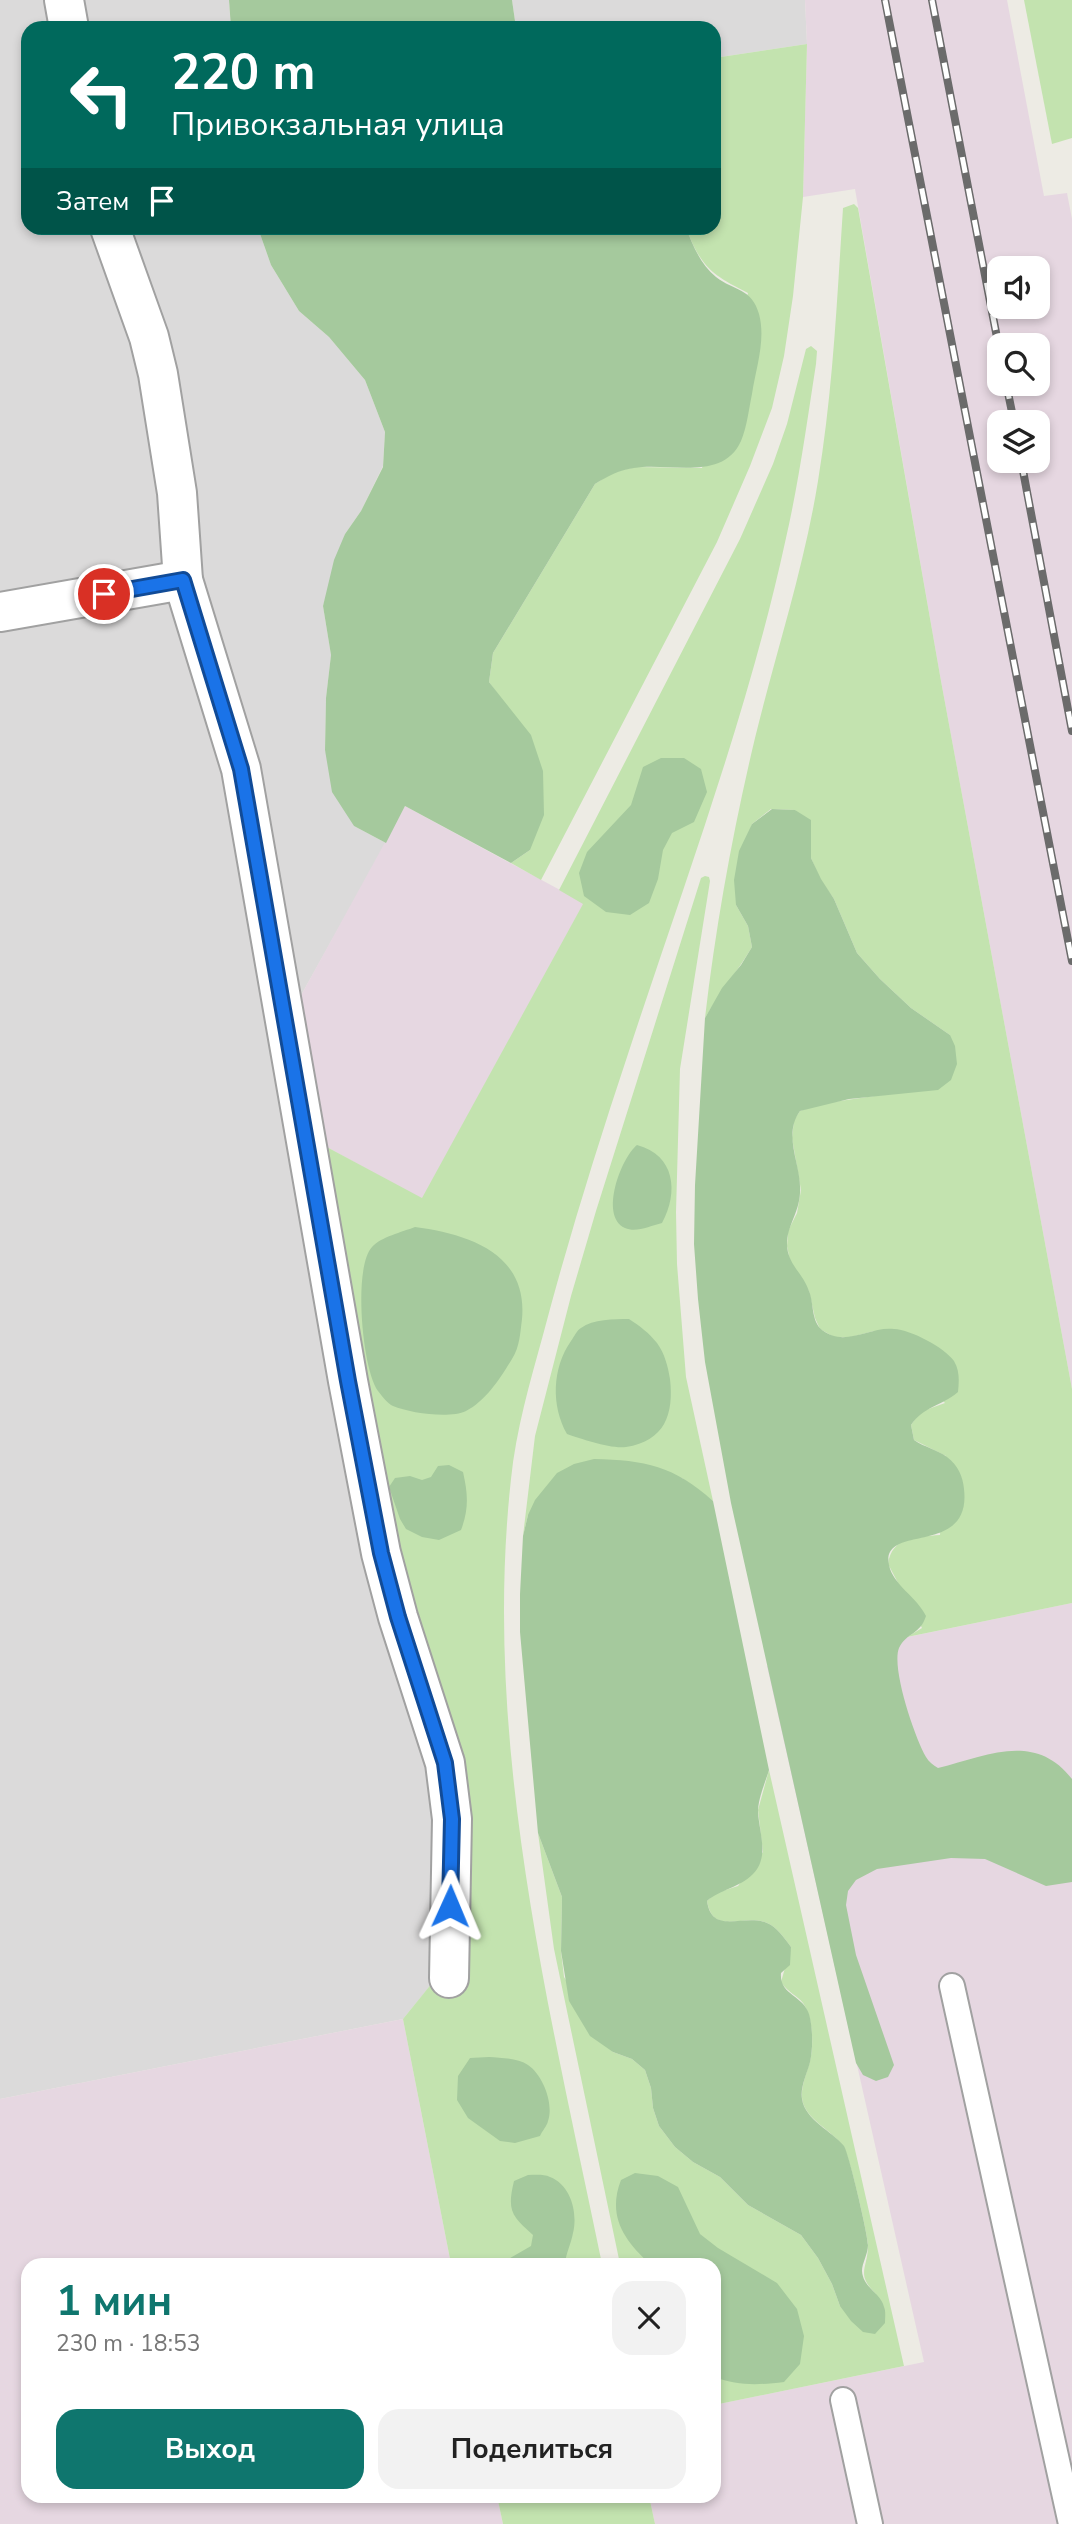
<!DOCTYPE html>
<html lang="ru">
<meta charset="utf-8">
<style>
:root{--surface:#fff;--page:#f2f2f2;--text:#222;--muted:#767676;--accent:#0f766e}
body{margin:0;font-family:"Nunito Sans",sans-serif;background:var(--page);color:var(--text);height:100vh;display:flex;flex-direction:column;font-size:26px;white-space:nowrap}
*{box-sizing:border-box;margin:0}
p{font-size:23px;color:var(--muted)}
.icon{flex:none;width:38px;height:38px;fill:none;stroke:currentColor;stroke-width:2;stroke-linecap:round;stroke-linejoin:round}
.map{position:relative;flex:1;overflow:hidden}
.side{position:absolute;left:21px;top:2258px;width:700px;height:245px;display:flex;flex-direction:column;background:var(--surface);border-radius:21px;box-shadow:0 4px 10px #0003}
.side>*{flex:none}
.guide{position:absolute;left:21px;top:21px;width:700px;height:214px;border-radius:21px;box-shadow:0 4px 10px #0003;background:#00695c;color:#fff;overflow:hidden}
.controls{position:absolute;left:987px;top:256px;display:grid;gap:14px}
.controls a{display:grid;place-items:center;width:63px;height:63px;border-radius:14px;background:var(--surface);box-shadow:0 4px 10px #0003;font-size:35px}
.pin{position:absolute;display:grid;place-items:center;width:60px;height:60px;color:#fff;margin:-30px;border:4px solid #fff;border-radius:50%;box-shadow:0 2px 7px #0007}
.me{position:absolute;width:77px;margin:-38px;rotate:1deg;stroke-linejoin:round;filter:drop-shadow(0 0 5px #0008)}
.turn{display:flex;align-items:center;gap:24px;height:147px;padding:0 35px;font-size:32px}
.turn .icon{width:91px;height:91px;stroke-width:2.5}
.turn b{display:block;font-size:49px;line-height:60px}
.then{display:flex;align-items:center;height:66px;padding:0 35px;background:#0003;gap:14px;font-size:26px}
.round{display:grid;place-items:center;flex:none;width:74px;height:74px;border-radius:21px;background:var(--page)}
.overview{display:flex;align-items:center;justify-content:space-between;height:119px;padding:0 35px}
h1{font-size:42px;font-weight:700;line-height:52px;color:var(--accent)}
.cta{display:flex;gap:14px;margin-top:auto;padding:14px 35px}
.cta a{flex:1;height:80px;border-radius:21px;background:var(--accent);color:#fff;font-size:28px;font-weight:700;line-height:80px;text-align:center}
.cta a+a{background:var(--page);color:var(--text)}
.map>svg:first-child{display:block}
.residential{fill:#dbdada}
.industrial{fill:#e6d7e1;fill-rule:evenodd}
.grass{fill:#c3e3af}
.forest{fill:#a5c99d}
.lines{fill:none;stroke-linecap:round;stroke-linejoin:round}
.lane-casing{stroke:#a1a1a1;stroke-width:28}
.street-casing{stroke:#a1a1a1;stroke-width:42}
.lane{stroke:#fff;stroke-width:24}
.street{stroke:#fff;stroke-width:38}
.rail-casing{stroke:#6b6b6b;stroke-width:8}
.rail{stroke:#fff;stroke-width:5;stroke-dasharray:16;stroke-linecap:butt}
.route-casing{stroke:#114b97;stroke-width:18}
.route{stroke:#1a73e8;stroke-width:12}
</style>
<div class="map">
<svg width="1072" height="2524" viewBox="0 0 1072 2524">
<rect width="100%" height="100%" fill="#edebe4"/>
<!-- residential -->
<g class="residential">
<polygon points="0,0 229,0 231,28 28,28 28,228 258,228 271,265 299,311 329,337 365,380 385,432 383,466 361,511 345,534 323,606 331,655 326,698 325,750 354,826 386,843 299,999 467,1941 403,2019 0,2099"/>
<polygon points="512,0 805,0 807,44 714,58 714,28 516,28"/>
</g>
<!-- industrial -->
<g class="industrial">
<path d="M805 0H1007L1044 196 1067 193 1072 219V1389L941 681 855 189 803 197 807 44ZM999 268H1038V306H999ZM999 345H1038V383H999ZM999 422H1038V460H999Z"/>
<polygon points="405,806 584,903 422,1199 323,1145 299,999"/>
<polygon points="1072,1603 1072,2524 655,2524 649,2496 714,2496 714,2405 924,2362 767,1666"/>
<polygon points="403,2019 451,2264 28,2264 28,2496 497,2496 503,2524 0,2524 0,2099"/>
</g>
<!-- grass -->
<g class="grass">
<polygon points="1024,0 1072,0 1072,138 1052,144"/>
<path d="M807 44 803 197 793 296 784 356 772 408 750 466 717 542 541 880 511 863 530 850 505 704 489 682 493 653 595 484 613 472 636 467 702 468 748 293C712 275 701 267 686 228H714V58Z"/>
<path d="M854 204 858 208 941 681 1072 1389V1603L907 1637 922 1628 888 1564C892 1536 917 1537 940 1535L946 1456 914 1440 911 1425 920 1412 945 1403 874 1331 851 1337H834L820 1329 815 1318 809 1291 790 1261 787 1246 788 1231 797 1213 801 1190 792 1138 794 1120 800 1111 819 1104 888 1094 950 1035 911 1008 880 979 857 953 834 899 820 879 811 858V839L795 810 771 809 752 824 736 905 748 926 752 947C737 972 719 994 705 1018 716 924 733 830 755 738 776 652 804 568 818 481 833 391 837 299 843 208Z"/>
<path d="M811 346 817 351 816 364C807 422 799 481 786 538 748 714 684 883 628 1054 597 1147 568 1240 543 1335 530 1382 516 1430 511 1479 482 1743 549 2007 602 2264H451L403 2019 467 1940 410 1610 323 1145 422 1198 583 904 559 890 740 539 773 464 787 424 806 349Z"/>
<polygon points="705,876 709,877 710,881 680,1069 676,1212 677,1264 686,1377 713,1501 682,1478 528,1515 523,1536 535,1436 571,1296 596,1211 701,878"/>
<path d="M769 1770 904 2366 714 2405V2264H620L554 1949 538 1833 562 1897 561 1951 564 1977 613 2052 632 2059 645 2070 651 2088 653 2108 659 2126 675 2147 693 2162 720 2177 748 2205 801 2235 818 2258 832 2284 840 2306 876 2294C855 2273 868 2269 868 2245 868 2235 849 2153 843 2146 832 2130 804 2119 802 2098 801 2085 807 2073 810 2061 814 2045 813 2017 803 2003 797 1995 788 1993 781 1982L791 1947C785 1939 777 1927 767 1923 744 1913 713 1937 707 1901L716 1893 738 1886 763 1852 758 1810Z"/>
<polygon points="497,2496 649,2496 655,2524 503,2524"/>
</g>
<!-- forest -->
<g class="forest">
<polygon points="229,0 512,0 516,28 231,28"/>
<path d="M258 228H686C693 246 701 265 716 277 734 291 752 288 759 314 766 340 756 368 752 394 749 408 747 427 741 441 723 482 668 462 634 468 619 470 608 476 595 484L493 653 489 682 531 735 543 771 544 815 530 850 511 863 405 806 386 843 354 826 332 792 325 750 326 698 331 655 323 606 334 560 345 534 361 511 383 467 385 432 365 380 329 337 299 311 271 265Z"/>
<polygon points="661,758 684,758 701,769 707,792 694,822 672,833 663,850 658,879 649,903 630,915 606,912 584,896 579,873 587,852 631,805 643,767"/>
<path d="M772 809 795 810 811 820V858L821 879 834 899 857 953 880 979 911 1008 950 1035 955 1046 957 1064 951 1080 938 1090 849 1099 800 1111C782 1136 802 1165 800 1193 799 1213 787 1226 787 1244 787 1264 803 1273 809 1291 814 1303 811 1321 822 1330 845 1348 870 1326 894 1329 911 1330 944 1347 954 1361 960 1371 959 1382 958 1392 940 1407 924 1406 911 1425L914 1440C924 1447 938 1450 947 1457 958 1465 963 1477 964 1489 972 1558 880 1522 889 1565 893 1585 917 1597 926 1616 920 1635 907 1632 899 1648 891 1668 915 1738 926 1757 929 1762 933 1765 938 1768 986 1756 1035 1731 1072 1779V1882L1046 1886 985 1859 951 1858 877 1869 856 1880 848 1891 846 1905 856 1955 894 2065 888 2077 876 2081 863 2075 856 2063 731 1503 705 1362 698 1299 694 1244 695 1185 705 1018 722 988 741 965 752 947 748 926 736 905 734 880 739 851 752 824Z"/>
<path d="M637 1145C675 1155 679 1192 662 1223 650 1226 636 1233 625 1228 599 1216 621 1158 637 1145Z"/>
<path d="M415 1227C468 1234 528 1253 522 1319 520 1334 520 1346 512 1359 501 1377 486 1401 466 1411 449 1419 410 1413 393 1406 388 1404 382 1396 378 1391 362 1369 353 1267 372 1247 381 1237 402 1232 415 1227Z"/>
<path d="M629 1319C640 1326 649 1333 657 1343 665 1354 668 1367 670 1379 674 1414 665 1441 626 1447 610 1449 582 1439 567 1434 551 1406 552 1368 571 1341 574 1337 577 1330 581 1328 593 1319 614 1319 629 1319Z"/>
<path d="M594 1459C645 1460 674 1466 713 1501L769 1770C765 1783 758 1799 758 1812 759 1832 770 1857 753 1874 739 1888 721 1889 707 1901 712 1936 744 1913 767 1923 777 1927 785 1939 791 1947L790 1965 781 1973C779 1995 803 1995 809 2014 813 2028 813 2049 810 2062 807 2074 800 2087 802 2099 805 2120 832 2131 844 2146 849 2154 868 2234 868 2245 868 2254 862 2263 862 2271 863 2288 881 2293 884 2307 886 2311 885 2318 885 2323L875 2334 863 2332 851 2321 840 2306 832 2284 818 2258 801 2235 748 2205 720 2177 693 2162 675 2147 659 2126 653 2108 651 2088 645 2070 632 2059 613 2052 590 2036 569 2001 561 1951 562 1897 538 1833 520 1632V1594L523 1536 528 1515 535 1500 557 1473 574 1464Z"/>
<path d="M449 1465 463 1472C468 1494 469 1509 461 1530L439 1540 422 1537 406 1529 400 1519 389 1487 395 1478 410 1476 422 1480 431 1477 438 1466Z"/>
<path d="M489 2057C501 2058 518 2058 528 2065 543 2075 554 2104 548 2121 547 2126 542 2131 540 2136L515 2143 500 2141 468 2118 457 2100 458 2076 470 2058Z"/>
<path d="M635 2173 658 2176 678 2187 700 2234 718 2248 777 2283 797 2309 804 2336 800 2364 784 2382C759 2385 738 2386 714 2377V2264H650C624 2240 607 2216 621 2180Z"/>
<path d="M528 2175C535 2175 544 2174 550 2177 571 2185 578 2213 573 2233 571 2244 566 2253 565 2264H500L531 2246 533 2235C511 2216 507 2210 514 2181Z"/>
</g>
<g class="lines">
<defs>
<g id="lane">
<polyline points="952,1986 1071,2524"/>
<polyline points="843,2400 870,2524"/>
</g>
<g id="street">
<polyline points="64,0 69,28"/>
<polyline points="110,228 149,337 158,374 177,493 183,580 241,769 348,1381 381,1553 398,1617 445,1763 452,1819 449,1978"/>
<polyline points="0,612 183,580"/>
</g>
</defs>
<!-- lane casing -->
<use href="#lane" class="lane-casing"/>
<!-- street casing -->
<use href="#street" class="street-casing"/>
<!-- lane -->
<use href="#lane" class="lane"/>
<!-- street -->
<use href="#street" class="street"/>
<defs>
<g id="rail">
<polyline points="885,0 1072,961"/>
<polyline points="932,0 999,348"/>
<polyline points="1006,383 1014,422"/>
<polyline points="1021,460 1072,731"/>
</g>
</defs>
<!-- rail casing -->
<use href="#rail" class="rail-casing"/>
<!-- rail -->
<use href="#rail" class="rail"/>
</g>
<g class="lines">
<defs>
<polyline id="route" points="104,594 183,580 241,769 348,1381 381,1553 398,1617 445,1763 452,1819 450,1906"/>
</defs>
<!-- route casing -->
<use href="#route" class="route-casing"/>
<!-- route -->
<use href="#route" class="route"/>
</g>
</svg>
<div class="controls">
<a><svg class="icon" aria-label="sound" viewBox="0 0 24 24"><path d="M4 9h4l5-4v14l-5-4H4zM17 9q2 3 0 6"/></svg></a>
<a><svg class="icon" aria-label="search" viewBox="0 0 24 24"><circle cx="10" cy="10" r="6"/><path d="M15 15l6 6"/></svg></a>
<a><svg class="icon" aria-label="layers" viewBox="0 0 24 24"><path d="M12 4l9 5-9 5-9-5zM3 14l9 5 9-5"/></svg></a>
</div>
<div class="pin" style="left:104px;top:594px;background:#d93025"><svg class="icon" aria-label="arrive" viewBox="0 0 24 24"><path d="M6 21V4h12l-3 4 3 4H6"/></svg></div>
<svg class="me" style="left:450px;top:1906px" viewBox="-20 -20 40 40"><path d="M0-17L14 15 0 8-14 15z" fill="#1a73e8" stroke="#fff" stroke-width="4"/></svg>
<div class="guide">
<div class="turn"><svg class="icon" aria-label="left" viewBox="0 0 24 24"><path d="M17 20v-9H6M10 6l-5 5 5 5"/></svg><div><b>220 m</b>Привокзальная улица</div></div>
<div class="then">Затем<svg class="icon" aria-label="arrive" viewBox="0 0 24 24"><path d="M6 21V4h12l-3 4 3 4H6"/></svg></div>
</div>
<section class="side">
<div class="overview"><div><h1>1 мин</h1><p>230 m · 18:53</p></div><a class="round"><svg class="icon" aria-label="close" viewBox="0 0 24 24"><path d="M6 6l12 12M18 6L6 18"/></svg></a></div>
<div class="cta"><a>Выход</a><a>Поделиться</a></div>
</section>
</div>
